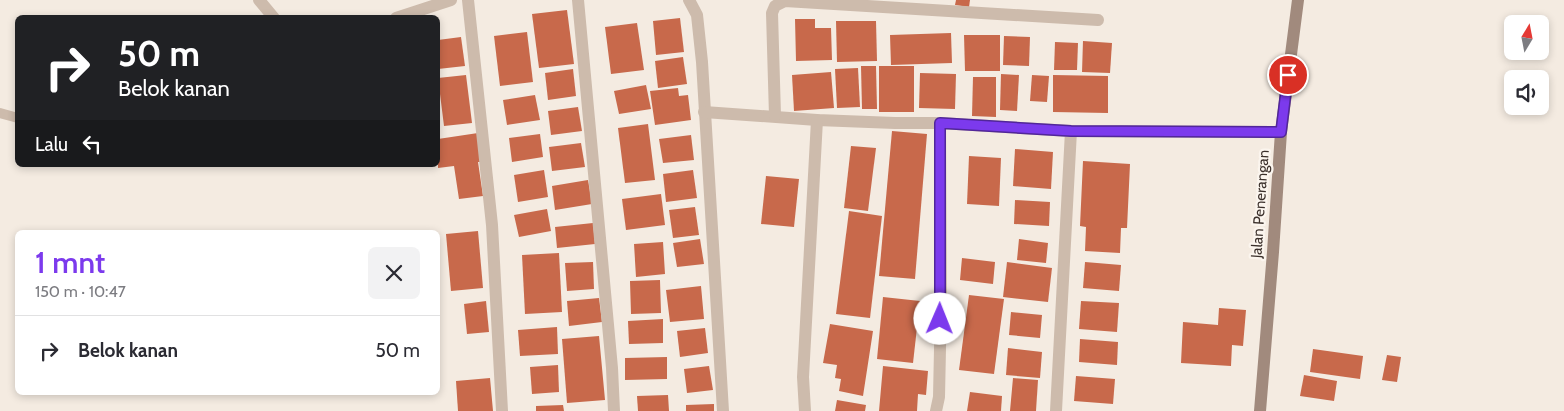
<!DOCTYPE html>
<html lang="id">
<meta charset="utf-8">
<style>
:root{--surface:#fff;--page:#f2f2f3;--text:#2b2b33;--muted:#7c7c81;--line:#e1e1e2;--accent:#7c3aed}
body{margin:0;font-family:Cabin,sans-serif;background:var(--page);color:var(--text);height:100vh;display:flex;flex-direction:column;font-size:19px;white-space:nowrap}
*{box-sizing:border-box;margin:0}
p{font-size:16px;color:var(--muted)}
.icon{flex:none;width:28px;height:28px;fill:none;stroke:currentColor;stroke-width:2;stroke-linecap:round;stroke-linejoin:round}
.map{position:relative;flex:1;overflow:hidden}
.details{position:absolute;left:15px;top:230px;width:425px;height:165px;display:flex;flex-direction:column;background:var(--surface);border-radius:8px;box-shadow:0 2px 8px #0003}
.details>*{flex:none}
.hud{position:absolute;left:15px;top:15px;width:425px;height:152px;border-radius:8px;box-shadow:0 2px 8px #0003;background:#202124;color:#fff;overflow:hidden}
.needle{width:32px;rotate:10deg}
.buttons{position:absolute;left:1504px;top:15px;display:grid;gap:10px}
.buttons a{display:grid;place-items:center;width:45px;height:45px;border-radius:8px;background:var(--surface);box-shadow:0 2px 8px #0003;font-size:25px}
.pin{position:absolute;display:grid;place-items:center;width:42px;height:42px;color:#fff;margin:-21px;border:2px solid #fff;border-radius:50%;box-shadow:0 1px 5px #0007}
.me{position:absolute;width:55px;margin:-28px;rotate:1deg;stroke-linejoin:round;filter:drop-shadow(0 0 4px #0008)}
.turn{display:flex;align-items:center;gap:18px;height:105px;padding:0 20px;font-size:22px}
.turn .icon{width:65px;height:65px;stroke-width:2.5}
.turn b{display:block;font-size:35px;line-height:42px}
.then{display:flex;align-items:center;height:48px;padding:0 20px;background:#0003;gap:10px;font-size:19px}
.round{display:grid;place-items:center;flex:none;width:52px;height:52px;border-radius:8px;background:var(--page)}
.headline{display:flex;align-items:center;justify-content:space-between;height:85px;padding:0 20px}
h1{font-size:30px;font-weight:600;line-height:38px;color:var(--accent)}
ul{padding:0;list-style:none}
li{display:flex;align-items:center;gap:15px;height:70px;padding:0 20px;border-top:1px solid var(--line)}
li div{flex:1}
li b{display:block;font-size:19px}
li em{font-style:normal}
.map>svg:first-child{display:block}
.building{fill:#c8694b}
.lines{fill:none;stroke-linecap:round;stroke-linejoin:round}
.lane{stroke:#cdbbac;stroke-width:10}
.street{stroke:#cdbbac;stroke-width:12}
.secondary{stroke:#a18a7d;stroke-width:12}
.route-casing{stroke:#51269a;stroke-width:12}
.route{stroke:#7c3aed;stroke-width:9}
.labels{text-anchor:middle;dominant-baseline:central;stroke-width:4.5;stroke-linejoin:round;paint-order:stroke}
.street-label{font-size:15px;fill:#3b302b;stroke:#fbf5ee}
</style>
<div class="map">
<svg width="1564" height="411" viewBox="0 0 1564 411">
<rect width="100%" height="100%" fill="#f4ebe1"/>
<!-- building -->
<g class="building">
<polygon points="956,0 970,0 969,7 955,5"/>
<polygon points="567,10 574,64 539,68 532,14"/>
<polygon points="680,18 684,52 656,55 653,21"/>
<polygon points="795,19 815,19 815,28 831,28 832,60 796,61"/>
<polygon points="836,21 876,21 877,61 837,62"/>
<polygon points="637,23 644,70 611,74 605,27"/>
<polygon points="527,32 533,82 500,86 494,36"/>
<polygon points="951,33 952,63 891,65 890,35"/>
<polygon points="964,35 1000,35 1000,71 965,71"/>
<polygon points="1004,36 1030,37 1029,66 1003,65"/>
<polygon points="461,37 465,66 438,69 438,40"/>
<polygon points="1083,41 1112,43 1110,73 1082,72"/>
<polygon points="1055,42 1078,43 1077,70 1054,70"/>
<polygon points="683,57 687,84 658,88 655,61"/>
<polygon points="861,66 876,66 877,109 862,109"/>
<rect x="879" y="66" width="35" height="46"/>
<polygon points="858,68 860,107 837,108 835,69"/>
<polygon points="573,69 576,96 548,100 545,73"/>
<polygon points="831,72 834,108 794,111 792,75"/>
<polygon points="920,73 956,74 955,109 919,108"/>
<polygon points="1001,74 1019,75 1017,111 1000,110"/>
<polygon points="466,75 472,123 444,126 438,78"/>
<polygon points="1032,75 1049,76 1047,102 1030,101"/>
<polygon points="1053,75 1108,76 1108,113 1053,112"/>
<polygon points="973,77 996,77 996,117 972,116"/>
<polygon points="646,85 651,109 619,114 614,91"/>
<polygon points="678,88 679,96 688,95 691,120 655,125 650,91"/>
<polygon points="535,95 540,120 507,125 503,100"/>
<polygon points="578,107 582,131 551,135 548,111"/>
<polygon points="648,124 655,180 625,183 618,128"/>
<polygon points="892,131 927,134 915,279 879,276"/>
<polygon points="478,133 482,162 478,162 483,196 459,199 454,166 438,168 438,139"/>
<polygon points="540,134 543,157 512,162 509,138"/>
<polygon points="691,135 694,160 663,163 659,139"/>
<polygon points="581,143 585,167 552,171 549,147"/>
<polygon points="851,146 876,148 868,211 844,208"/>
<polygon points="1015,149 1053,152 1051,189 1013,186"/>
<polygon points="969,156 1001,158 999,206 967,204"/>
<polygon points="1083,161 1130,164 1127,228 1121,228 1120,253 1085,251 1086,227 1080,226"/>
<polygon points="544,170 548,197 518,202 514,175"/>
<polygon points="693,170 697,198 666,202 663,174"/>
<polygon points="766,176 799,179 794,227 761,224"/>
<polygon points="588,180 592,204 555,210 552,186"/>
<polygon points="661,194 665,225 626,230 622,199"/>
<polygon points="1015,200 1050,202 1049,226 1014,224"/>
<polygon points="695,207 699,235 673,238 669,210"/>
<polygon points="547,209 551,231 519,237 514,215"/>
<polygon points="849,211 882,216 870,318 836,314"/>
<polygon points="593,223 595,244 557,248 555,227"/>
<polygon points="478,231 483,288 451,291 446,234"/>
<polygon points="700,239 704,264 677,267 673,243"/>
<polygon points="1019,239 1048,243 1046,263 1017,260"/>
<polygon points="663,242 665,274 636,277 634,244"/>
<polygon points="559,253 562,312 525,314 522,255"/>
<polygon points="962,258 995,262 993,284 960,280"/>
<polygon points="593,262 594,289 567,291 565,263"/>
<polygon points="1007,262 1052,268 1048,302 1003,297"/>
<polygon points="1085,262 1121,265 1119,291 1083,288"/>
<polygon points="660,280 661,313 631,314 630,281"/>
<polygon points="701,286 704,319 670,322 666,290"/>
<polygon points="969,295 1004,299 994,374 959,370"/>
<polygon points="883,297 920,301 913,363 877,359"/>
<polygon points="599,298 602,322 569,326 567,301"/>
<polygon points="486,301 489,332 467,334 464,304"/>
<polygon points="1081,301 1119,303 1117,332 1079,329"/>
<polygon points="1219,308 1246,310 1243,346 1232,345 1231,366 1181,363 1183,322 1218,325"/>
<polygon points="1011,312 1042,315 1040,338 1009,335"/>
<polygon points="663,319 663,343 629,344 628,321"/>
<polygon points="830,324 873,331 863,396 839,391 841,379 835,378 837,365 823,363"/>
<polygon points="557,327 558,354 520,356 518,330"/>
<polygon points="705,328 708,353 680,357 677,331"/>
<polygon points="599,336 605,400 567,403 562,339"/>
<polygon points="1080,339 1118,342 1117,365 1079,362"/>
<polygon points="1008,348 1042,352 1040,378 1006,375"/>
<polygon points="1313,349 1363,356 1360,379 1310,372"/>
<polygon points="1387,355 1401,357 1397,382 1382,380"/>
<polygon points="667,357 667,379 625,380 625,358"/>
<polygon points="558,365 559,392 532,394 530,367"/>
<polygon points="709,366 713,390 687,393 684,369"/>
<polygon points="883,366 928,371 926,395 918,394 917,411 879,411"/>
<polygon points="1304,375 1337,381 1334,401 1300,396"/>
<polygon points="1076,376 1115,379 1113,404 1074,401"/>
<polygon points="490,378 493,411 458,411 456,381"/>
<polygon points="1013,378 1038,380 1036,411 1010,411"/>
<polygon points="970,392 1002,396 1001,411 967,411"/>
<polygon points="668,395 669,411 638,411 637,396"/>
<polygon points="837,400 866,405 865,411 835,411"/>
<polygon points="714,404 714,411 686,411 686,405"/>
<polygon points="563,405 564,411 536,411 536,406"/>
</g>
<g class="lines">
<!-- lane -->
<polyline class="lane" points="0,113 18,118"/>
<!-- street -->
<g class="street">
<polyline points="259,0 274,18"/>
<polyline points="468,0 492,225 502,411"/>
<polyline points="578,0 612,368 614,411"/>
<polyline points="689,0 697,15 702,62 723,411"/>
<polyline points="396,18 451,0"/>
<polyline points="704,112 817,120 895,123 940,123 1071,131 1281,132"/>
<polyline points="775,116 772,13 775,6 785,1 1098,20"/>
<polyline points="805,411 803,377 817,120"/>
<polyline points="936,411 939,397 941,300 940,123"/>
<polyline points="1056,411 1071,131"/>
</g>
<!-- secondary -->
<polyline class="secondary" points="1260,411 1273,252 1281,132 1298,0"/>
</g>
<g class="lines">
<defs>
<polyline id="route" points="940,319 940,123 1071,131 1281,132 1288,75"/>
</defs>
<!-- route casing -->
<use href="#route" class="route-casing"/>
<!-- route -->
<use href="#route" class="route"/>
</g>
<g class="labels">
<!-- street labels -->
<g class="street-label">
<text transform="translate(1260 204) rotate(-86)">Jalan Penerangan</text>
</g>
</g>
</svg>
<div class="buttons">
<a><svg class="needle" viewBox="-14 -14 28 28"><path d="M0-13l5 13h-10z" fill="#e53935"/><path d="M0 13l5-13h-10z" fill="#7c7c81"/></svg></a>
<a><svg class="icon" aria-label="sound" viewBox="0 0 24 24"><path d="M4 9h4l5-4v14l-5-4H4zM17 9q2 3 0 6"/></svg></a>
</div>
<div class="pin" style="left:1288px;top:75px;background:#d93025"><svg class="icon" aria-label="arrive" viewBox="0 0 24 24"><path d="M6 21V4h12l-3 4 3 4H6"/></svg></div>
<svg class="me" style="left:940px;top:319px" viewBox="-20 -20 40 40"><circle r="19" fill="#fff"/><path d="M0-13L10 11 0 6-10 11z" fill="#7c3aed"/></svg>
<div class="hud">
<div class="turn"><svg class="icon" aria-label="right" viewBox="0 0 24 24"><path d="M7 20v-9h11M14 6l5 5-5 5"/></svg><div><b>50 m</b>Belok kanan</div></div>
<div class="then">Lalu<svg class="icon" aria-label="left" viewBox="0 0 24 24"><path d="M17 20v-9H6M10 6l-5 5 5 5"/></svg></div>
</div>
<section class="details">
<div class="headline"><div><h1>1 mnt</h1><p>150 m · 10:47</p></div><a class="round"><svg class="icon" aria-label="close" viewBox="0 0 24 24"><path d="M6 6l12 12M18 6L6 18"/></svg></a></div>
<ul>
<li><svg class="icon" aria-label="right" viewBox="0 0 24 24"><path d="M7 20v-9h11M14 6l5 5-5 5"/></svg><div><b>Belok kanan</b></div><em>50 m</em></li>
</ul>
</section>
</div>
